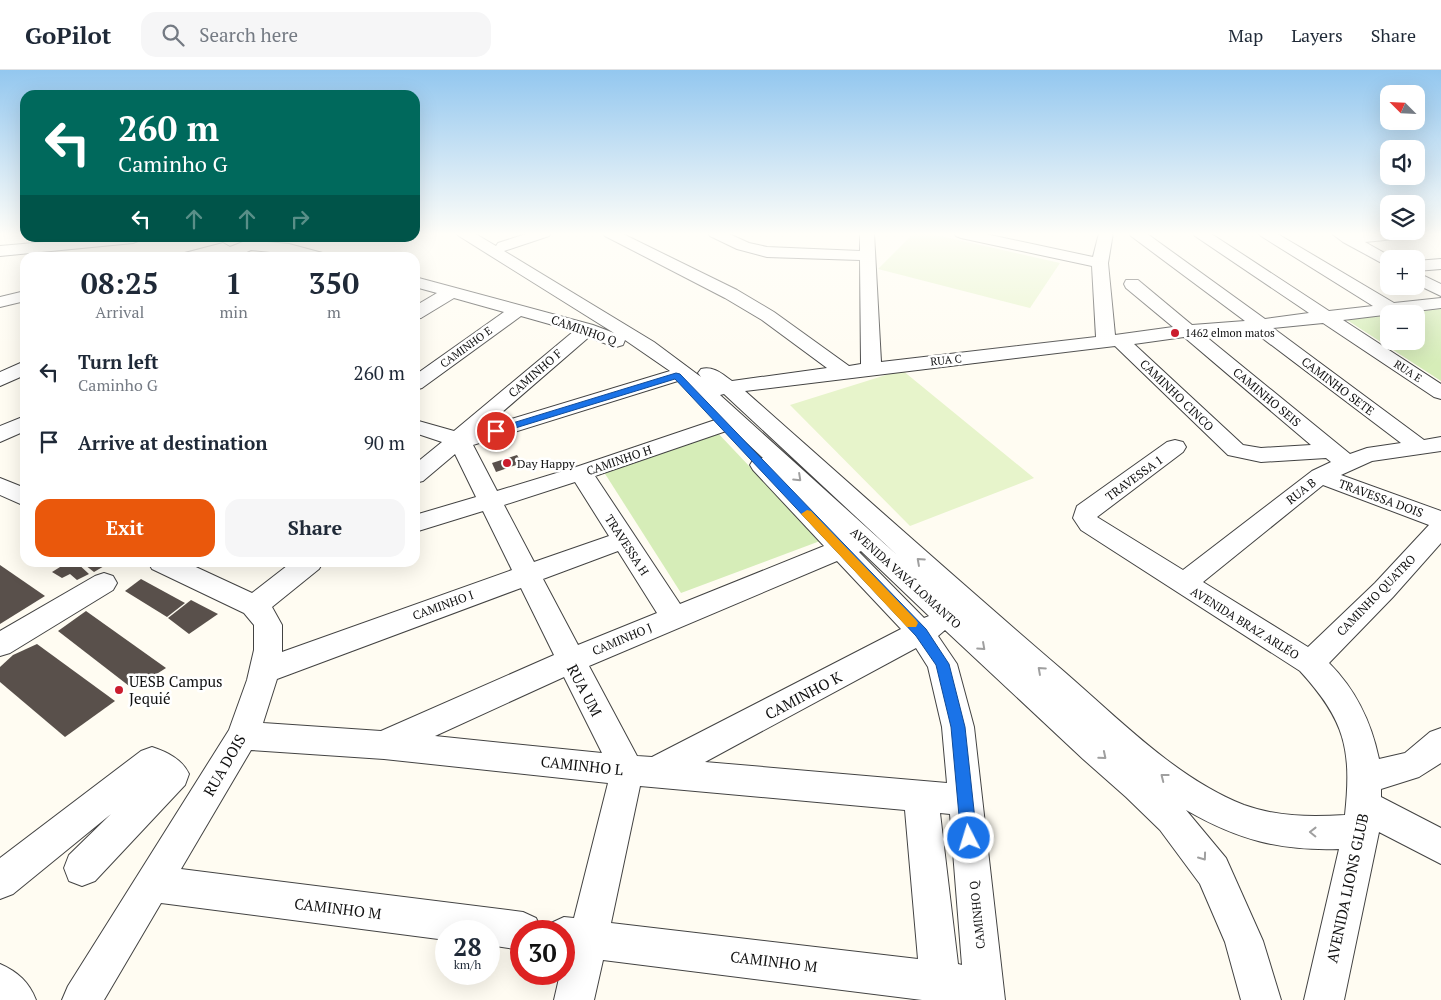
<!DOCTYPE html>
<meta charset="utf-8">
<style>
:root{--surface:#fff;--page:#f6f6f7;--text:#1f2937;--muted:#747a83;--line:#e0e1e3;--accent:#ea580c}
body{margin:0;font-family:"PT Serif",serif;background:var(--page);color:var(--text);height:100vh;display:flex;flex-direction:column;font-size:19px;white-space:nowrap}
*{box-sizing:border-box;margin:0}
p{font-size:16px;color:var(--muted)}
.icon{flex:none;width:28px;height:28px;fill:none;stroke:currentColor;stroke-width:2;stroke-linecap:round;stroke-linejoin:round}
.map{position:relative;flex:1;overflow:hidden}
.drawer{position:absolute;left:20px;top:182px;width:400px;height:315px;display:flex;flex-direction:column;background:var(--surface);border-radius:15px;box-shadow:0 5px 20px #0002}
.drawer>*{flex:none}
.guide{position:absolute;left:20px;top:20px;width:400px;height:152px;border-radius:15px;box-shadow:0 5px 20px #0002;background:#00695c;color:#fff;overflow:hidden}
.needle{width:32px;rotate:294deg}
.controls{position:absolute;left:1380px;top:15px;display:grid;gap:10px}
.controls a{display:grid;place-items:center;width:45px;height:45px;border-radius:10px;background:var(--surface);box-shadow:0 5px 20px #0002;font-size:25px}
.speed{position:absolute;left:435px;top:850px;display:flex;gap:10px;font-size:25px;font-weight:700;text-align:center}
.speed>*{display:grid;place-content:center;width:65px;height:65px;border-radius:50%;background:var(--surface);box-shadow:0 5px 20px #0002;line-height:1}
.speed small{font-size:12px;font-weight:400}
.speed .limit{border:8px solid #d22;background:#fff;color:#111}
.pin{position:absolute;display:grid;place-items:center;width:42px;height:42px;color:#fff;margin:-21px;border:2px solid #fff;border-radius:50%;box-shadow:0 1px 5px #0007}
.me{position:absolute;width:55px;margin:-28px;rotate:355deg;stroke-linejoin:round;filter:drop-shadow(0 0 4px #0008)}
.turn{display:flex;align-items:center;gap:18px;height:105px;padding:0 15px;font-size:22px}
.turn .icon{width:65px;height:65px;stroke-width:2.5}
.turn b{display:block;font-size:35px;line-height:42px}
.lanes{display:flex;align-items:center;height:48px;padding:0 15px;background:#0003;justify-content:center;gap:25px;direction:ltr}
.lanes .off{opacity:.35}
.eta{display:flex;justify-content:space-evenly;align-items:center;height:85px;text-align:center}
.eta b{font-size:30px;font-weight:700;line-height:35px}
.cta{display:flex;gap:10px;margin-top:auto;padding:10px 15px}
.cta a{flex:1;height:58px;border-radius:15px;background:var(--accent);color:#fff;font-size:20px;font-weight:700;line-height:58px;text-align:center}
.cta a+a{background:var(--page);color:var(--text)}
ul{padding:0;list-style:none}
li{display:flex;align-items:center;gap:15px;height:70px;padding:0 15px}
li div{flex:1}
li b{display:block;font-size:19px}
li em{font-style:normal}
header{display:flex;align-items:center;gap:30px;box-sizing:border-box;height:70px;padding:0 25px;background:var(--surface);border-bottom:1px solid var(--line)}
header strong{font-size:24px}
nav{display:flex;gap:28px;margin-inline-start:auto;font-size:18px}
.search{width:350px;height:45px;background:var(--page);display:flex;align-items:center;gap:12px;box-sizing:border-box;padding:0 18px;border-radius:15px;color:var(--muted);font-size:19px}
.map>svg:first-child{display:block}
.green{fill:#d6edb8}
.pitch{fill:#e7f4cb}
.building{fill:#59504b}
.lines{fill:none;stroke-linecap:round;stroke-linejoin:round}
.minor-casing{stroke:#434343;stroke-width:2}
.minor{fill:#fff;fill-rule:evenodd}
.oneway{stroke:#9f9f9f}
.route{fill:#1a73e8;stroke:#114b97}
.slow{fill:#f59e0b}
.poi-dot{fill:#cb1c2d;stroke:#fff;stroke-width:2}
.labels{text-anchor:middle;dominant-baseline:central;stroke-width:5;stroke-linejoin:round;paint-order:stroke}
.far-poi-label{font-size:11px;fill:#101010;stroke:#fff;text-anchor:start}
.far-street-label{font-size:11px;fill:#101010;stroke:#fff}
.street-label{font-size:12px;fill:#101010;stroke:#fff}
.poi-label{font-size:12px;fill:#101010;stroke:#fff;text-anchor:start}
.near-poi-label{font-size:15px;fill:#101010;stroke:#fff;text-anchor:start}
.near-street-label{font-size:15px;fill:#101010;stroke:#fff}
</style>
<header>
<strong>GoPilot</strong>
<div class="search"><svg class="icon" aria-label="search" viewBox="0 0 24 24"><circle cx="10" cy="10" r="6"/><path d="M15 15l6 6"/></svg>Search here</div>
<nav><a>Map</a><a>Layers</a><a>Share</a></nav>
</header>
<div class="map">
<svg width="1441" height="930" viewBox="0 0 1441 930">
<rect width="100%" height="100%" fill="#fffcf2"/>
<!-- green -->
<g class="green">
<polygon points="1441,239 1441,311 1347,250 1389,245 1389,271 1416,271 1416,244 1399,244"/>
<polygon points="715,360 820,471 681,523 602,399"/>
</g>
<!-- pitch -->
<g class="pitch">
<polygon points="914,163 927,163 1060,193 1030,238 878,199"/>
<polygon points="902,300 1034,408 910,456 790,335"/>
</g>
<!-- building -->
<g class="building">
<polygon points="517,385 522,393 496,402 492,393"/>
<polygon points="68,492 76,492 89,504 77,510 70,504 62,508 52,502"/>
<polygon points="81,492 111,492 94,502"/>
<polygon points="0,495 45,526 0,554"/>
<polygon points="141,509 185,533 167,547 125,521"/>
<polygon points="191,530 218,544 189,564 168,548"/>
<polygon points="86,541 166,598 133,619 58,561"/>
<polygon points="37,574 115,631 65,667 0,612 0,597 13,585"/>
</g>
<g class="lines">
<defs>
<g id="minor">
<path d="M456 163H474L496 176 498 173 529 163H551L549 166 504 181 654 272 701 307 698 303 701 299C714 296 722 304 732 311L827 298 762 250 725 228 605 166 603 163H621L737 220 774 242 849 296 861 294 860 190 767 187 737 179 710 166 708 163H727L749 173 767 177 860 181V163H874L881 292 1096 267 1092 196 961 168 956 166 954 163H981L1093 187 1099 163H1113L1108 193 1115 265 1173 257 1126 218 1124 214 1126 210H1138L1192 255 1245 251 1131 166 1129 163H1146L1265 249 1309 243 1195 166 1193 163H1210L1329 241 1373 236 1261 166 1259 163H1276L1394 233 1441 228V238L1343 250 1441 314V329L1434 327 1323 253 1273 258 1424 370 1441 367V381L1372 391 1341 405 1441 441V473L1393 527 1329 593C1356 620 1371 651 1379 689L1405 683 1430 662 1441 658V693L1419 707 1381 719V727L1441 758V794L1379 762 1344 930H1304L1339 779C1280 781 1238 770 1186 740L1226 788 1263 871 1281 930H1241L1225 872 1200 814 1160 760 1126 727 1083 689 945 560 938 566 957 594 974 657 1005 930H922L603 890 594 930H554L560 904H564V861H547L551 853 564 847 574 848 608 713 384 689 251 680 181 799 523 842 536 848 542 861H521V880L489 875V861H446V870L161 833 104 930H62L68 916 229 660 247 610 254 580V555L244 543 152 499 148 492H185L252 523 292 492H323L319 499 272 537 282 555V582L512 500 483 441 415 462V445L476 427 455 384 423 411 415 413V394L442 372 415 363V350L454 361 574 261 521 246 422 318 415 320V305L504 242 454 228 421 248 415 249V236L437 223 415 217V207L593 255 614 263 459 166ZM1253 261 1401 373 1367 378 1350 384 1204 265ZM589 267 609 275 616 277 623 275 625 270 670 301 485 357ZM1184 267 1311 375 1261 378 1243 375 1134 274ZM1115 276 1228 385 1261 392 1326 388 1331 392 1312 401 1183 500 1097 447 1183 382 1186 377 1183 372 1175 370 1167 372 1077 436 1073 448 1081 460 1300 601C1345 650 1352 679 1345 745 1311 747 1277 747 1244 735 1175 708 1116 646 1060 598 954 507 850 414 745 321ZM681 310 721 348 573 398 497 421 473 375ZM724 324 897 485 720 325ZM732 359 763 388 753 390 750 395 753 400 824 476 680 534 595 406ZM575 412 609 466 534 492 504 435ZM1323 415 1429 455 1375 513 1308 577 1203 512ZM618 481 657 543 578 575 543 509ZM861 481 929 546 924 548 859 482ZM837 491 901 559 652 687 637 686 589 596ZM521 518 554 585 381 661 263 653 277 609ZM916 578 928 597 942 657 947 713 705 692ZM564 607 602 683 435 666ZM640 716 905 740 918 889 611 853ZM940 743 950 744 962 895 958 894Z"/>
<polygon points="1331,163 1412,163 1409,166 1404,168 1365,172 1395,189 1389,189 1389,197 1343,172"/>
<polygon points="90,168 141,168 138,171 133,173 0,186 0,176"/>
<polygon points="253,168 269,168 267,172 289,174 330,185 332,188 303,188 289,184 251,180 234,188 212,188 214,185 204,188 175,188 177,185 223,173 230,177"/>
<polygon points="1441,189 1441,199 1416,201 1416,191"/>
<polygon points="1416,202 1441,214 1441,226 1416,214"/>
<polygon points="25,221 25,231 0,237 0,227"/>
<polygon points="25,291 25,305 0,316 0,302"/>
<polygon points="25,346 25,361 0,372 0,356"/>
<polygon points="0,408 25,418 25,436 0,425"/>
<polygon points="104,503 113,506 117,513 113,520 10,583 0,586 0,561 95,506"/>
<path d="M152 677C167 682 182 689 189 704L185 715 95 811 82 816 69 811 64 798 69 785 111 744 13 824 0 829V788L141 681Z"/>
<path d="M0 894C18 902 29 912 36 930H0Z"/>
</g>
</defs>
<!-- minor casing -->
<use href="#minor" class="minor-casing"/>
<!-- minor -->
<use href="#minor" class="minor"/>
</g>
<!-- one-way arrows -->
<defs><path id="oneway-chevron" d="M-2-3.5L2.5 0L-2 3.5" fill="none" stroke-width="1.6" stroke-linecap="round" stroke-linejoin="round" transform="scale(1.25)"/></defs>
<g class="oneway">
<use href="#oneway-chevron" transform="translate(798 408) rotate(43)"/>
<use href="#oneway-chevron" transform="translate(920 491) rotate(-138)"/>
<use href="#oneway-chevron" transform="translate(982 577) rotate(42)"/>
<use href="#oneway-chevron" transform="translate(1041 600) rotate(-138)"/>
<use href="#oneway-chevron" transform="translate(1103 686) rotate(40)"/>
<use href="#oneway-chevron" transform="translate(1164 707) rotate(-142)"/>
<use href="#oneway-chevron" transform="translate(1313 762) rotate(-179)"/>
<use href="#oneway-chevron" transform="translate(1203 787) rotate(54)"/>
</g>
<!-- sky -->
<linearGradient id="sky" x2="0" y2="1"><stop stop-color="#93c7ef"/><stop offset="0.56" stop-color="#fffef9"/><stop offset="1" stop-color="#fffef9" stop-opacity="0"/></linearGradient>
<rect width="1441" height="293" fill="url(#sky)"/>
<!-- route -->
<polygon class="route" points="676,303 680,304 926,559 949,594 965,657 977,768 975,773 969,775 964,773 961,768 951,657 936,595 916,566 675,309 499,363 496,364 491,361 493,359"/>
<!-- slow -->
<polygon class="slow" points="807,440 811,441 916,550 918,553 916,557 907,557 803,446 801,444"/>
<!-- markers -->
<g class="poi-dot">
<circle cx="1175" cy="263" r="5"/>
<circle cx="507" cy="393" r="5"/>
<circle cx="119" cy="620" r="5"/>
</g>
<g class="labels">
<!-- far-poi labels -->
<g class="far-poi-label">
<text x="1185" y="263">1462 elmon matos</text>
</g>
<!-- far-street labels -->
<g class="far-street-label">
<text transform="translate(466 277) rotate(-36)">CAMINHO E</text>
<text transform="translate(946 290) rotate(-6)">RUA C</text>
<text transform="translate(1408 301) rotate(33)">RUA E</text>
</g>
<!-- street labels -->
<g class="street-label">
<text transform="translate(584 260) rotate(19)">CAMINHO Q</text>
<text transform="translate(535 303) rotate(-41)">CAMINHO F</text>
<text transform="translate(1338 316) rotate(37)">CAMINHO SETE</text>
<text transform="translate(1177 325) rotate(44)">CAMINHO CINCO</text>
<text transform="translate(1267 327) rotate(40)">CAMINHO SEIS</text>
<text transform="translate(619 390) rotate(-19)">CAMINHO H</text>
<text transform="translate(1134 408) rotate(-36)">TRAVESSA 1</text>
<text transform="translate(1301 421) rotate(-38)">RUA B</text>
<text transform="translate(1381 428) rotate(20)">TRAVESSA DOIS</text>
<text transform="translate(627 475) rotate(57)">TRAVESSA H</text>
<text transform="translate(906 508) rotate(42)">AVENIDA VAVÁ LOMANTO</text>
<text transform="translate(1376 525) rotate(-46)">CAMINHO QUATRO</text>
<text transform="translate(443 535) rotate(-20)">CAMINHO I</text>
<text transform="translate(1245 553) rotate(32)">AVENIDA BRAZ ARLÉO</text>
<text transform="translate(622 569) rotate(-23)">CAMINHO J</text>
<text transform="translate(977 845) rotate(-96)">CAMINHO Q</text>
</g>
<!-- poi labels -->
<g class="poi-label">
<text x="517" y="393">Day Happy</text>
</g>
<!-- near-poi labels -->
<g class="near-poi-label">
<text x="129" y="611">UESB Campus<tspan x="129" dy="17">Jequié</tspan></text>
</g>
<!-- near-street labels -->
<g class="near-street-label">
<text transform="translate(585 620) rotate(62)">RUA UM</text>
<text transform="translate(803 625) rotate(-28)">CAMINHO K</text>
<text transform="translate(224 695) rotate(-60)">RUA DOIS</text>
<text transform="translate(582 695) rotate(6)">CAMINHO L</text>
<text transform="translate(1347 818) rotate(-78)">AVENIDA LIONS GLUB</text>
<text transform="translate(338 838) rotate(7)">CAMINHO M</text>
<text transform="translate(774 891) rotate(7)">CAMINHO M</text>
</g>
</g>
</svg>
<div class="controls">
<a><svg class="needle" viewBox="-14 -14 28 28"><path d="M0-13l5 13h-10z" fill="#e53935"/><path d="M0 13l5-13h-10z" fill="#747a83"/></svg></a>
<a><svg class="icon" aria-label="sound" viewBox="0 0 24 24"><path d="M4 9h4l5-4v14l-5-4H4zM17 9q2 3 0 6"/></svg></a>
<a><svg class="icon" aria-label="layers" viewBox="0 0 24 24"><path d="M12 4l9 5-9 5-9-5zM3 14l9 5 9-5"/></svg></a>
<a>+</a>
<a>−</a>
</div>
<div class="speed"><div>28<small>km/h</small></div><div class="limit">30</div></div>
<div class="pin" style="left:496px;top:361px;background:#d93025"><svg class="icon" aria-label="arrive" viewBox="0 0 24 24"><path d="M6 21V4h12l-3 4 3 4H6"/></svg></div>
<svg class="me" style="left:969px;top:768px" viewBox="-20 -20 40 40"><circle r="17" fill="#1a73e8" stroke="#fff" stroke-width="3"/><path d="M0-11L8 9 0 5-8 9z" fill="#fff"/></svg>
<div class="guide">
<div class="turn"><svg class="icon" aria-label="left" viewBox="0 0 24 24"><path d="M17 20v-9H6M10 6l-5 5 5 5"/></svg><div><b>260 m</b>Caminho G</div></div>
<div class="lanes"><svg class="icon" aria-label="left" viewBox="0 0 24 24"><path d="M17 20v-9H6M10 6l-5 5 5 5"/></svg><svg class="icon off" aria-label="ahead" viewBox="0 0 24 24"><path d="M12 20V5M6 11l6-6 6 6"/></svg><svg class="icon off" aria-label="ahead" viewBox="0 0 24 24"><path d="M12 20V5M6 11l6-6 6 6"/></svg><svg class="icon off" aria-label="right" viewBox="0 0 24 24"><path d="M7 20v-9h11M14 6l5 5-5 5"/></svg></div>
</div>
<section class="drawer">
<div class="eta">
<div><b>08:25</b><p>Arrival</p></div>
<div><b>1</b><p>min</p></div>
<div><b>350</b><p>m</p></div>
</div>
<ul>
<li><svg class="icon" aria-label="left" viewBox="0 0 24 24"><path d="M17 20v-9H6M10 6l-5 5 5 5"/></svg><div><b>Turn left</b><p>Caminho G</p></div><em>260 m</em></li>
<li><svg class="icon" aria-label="arrive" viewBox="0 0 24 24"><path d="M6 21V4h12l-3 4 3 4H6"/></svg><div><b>Arrive at destination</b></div><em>90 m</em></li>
</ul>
<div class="cta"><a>Exit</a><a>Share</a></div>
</section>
</div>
